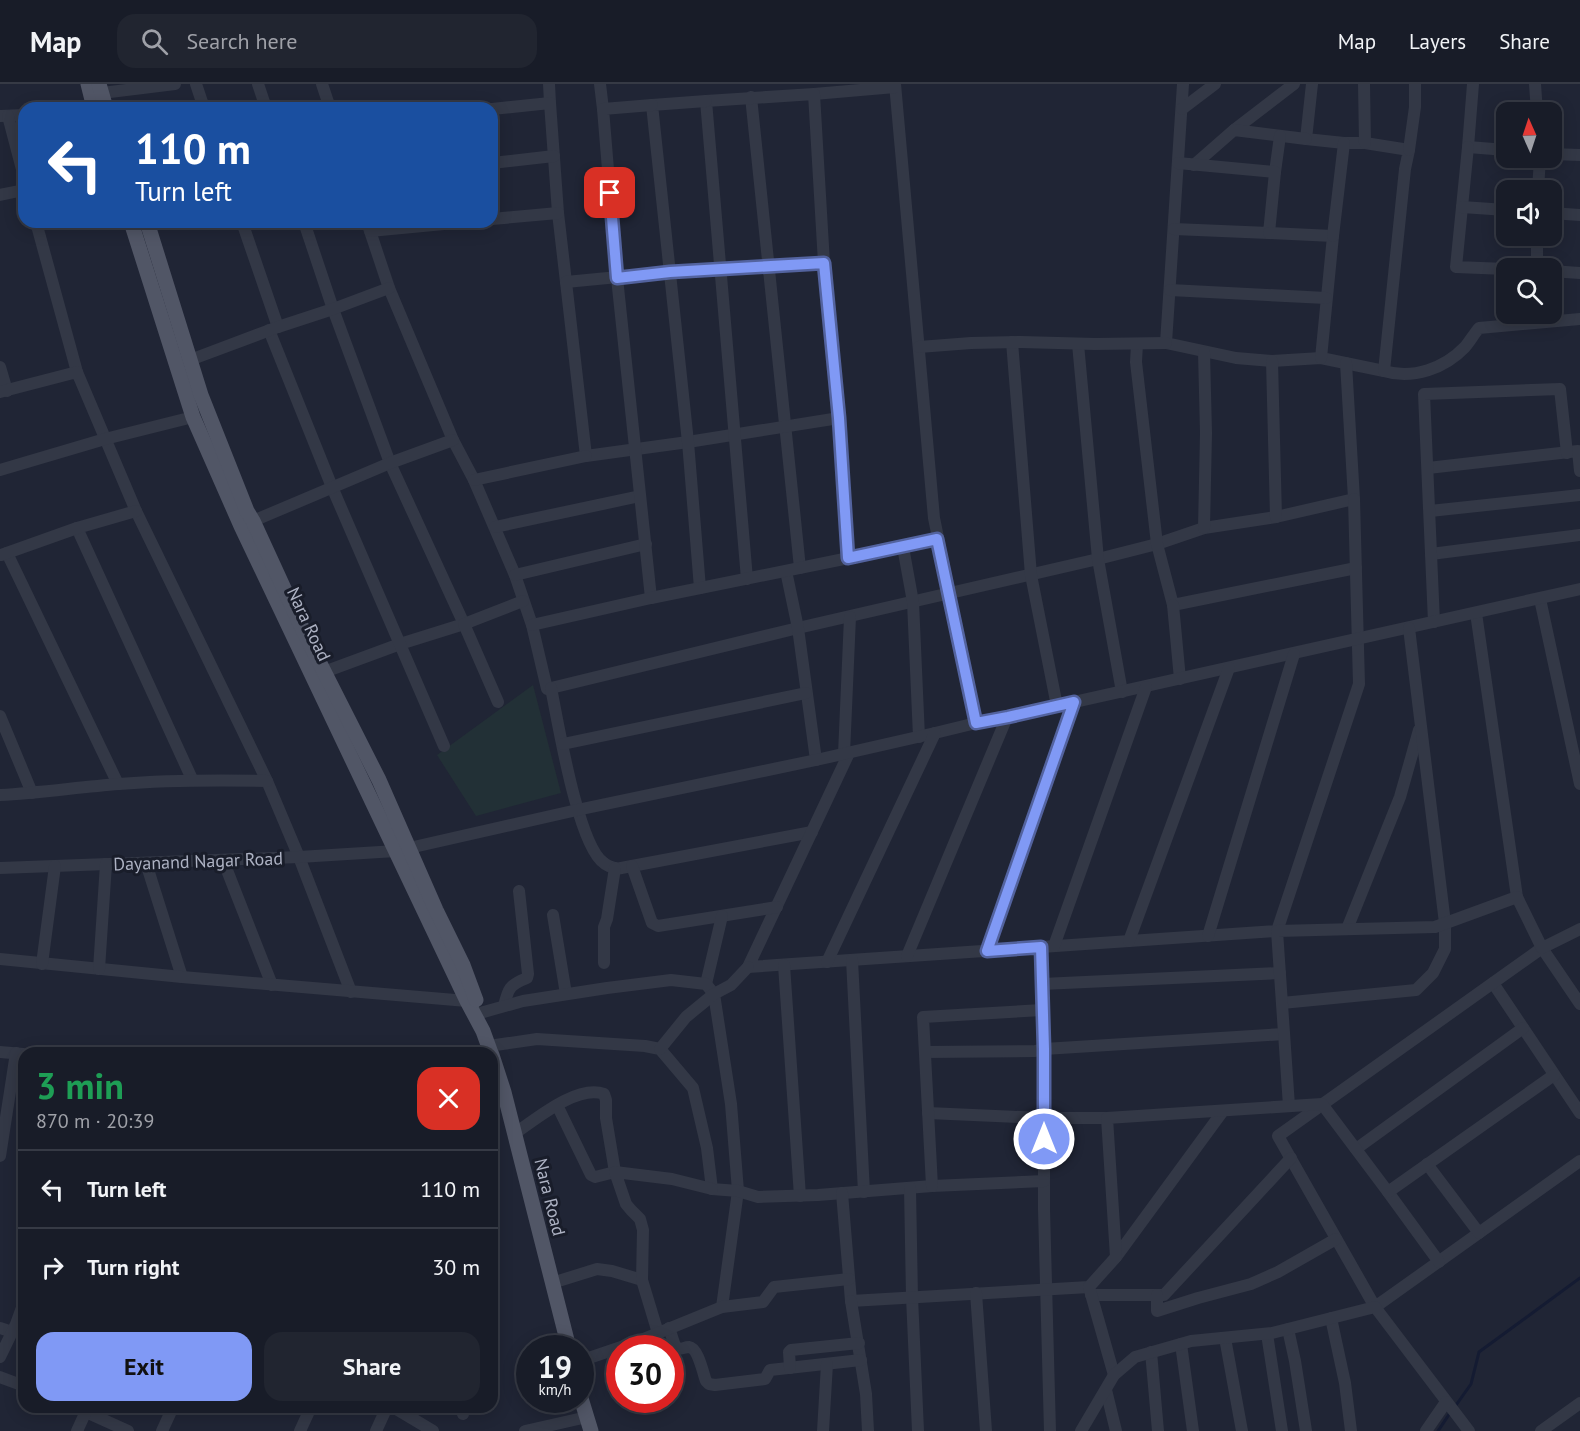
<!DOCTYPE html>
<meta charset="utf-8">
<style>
:root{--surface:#181c28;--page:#212530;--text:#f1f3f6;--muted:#9fa1a8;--line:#363a45;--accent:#8099f5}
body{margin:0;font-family:"PT Sans",sans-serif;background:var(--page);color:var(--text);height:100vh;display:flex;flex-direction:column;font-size:22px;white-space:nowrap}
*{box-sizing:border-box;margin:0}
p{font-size:20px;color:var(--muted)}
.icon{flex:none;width:33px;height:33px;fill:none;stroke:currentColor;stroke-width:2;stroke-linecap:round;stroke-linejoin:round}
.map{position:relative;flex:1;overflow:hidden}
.drawer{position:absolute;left:18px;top:963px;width:480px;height:366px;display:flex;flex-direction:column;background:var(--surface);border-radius:18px;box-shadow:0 3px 15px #0003,0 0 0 2px var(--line)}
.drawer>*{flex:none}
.guide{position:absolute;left:18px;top:18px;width:480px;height:126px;border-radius:18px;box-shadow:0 3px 15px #0003,0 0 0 2px var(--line);background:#1a4fa0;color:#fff;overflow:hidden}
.needle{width:39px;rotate:357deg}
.tools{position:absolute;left:1496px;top:18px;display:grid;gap:12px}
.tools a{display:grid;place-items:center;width:66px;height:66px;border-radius:12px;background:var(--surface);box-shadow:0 3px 15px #0003,0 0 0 2px var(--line);font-size:30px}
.speed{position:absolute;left:516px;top:1251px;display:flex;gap:12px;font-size:30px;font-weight:700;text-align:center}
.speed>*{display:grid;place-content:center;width:78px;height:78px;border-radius:50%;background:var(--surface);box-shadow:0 3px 15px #0003,0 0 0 2px var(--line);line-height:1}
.speed small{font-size:15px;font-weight:400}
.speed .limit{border:9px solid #d22;background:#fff;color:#111}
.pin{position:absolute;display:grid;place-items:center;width:51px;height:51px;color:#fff;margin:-26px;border-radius:12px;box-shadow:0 3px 9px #0006}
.me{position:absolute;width:66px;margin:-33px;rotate:0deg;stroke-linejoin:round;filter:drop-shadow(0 0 4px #0008)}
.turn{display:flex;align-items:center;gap:21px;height:126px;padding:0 18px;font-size:27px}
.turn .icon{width:78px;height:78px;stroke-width:2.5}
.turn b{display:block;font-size:42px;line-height:51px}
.round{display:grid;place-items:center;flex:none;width:63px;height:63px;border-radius:18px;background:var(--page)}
.head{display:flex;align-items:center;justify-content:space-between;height:102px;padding:0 18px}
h1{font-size:36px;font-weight:800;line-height:45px;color:#1e9e55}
.primary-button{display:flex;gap:12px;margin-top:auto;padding:12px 18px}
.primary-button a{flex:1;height:69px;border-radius:18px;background:var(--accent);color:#111;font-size:24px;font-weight:800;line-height:69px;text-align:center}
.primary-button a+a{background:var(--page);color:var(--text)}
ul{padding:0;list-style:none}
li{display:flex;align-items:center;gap:18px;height:78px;padding:0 18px;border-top:2px solid var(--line)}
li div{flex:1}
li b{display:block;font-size:22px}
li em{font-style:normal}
header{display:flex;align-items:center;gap:36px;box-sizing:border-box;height:84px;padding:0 30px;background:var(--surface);border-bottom:2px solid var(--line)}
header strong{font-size:28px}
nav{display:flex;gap:33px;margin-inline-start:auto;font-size:21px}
.search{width:420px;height:54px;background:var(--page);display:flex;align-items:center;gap:15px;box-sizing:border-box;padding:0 21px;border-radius:18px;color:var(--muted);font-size:22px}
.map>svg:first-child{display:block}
.green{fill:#223036}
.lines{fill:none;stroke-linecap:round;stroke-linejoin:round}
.stream{stroke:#141b32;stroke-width:3}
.minor{stroke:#333846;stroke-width:12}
.major{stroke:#515666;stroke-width:15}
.route-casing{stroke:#53639f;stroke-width:15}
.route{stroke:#8099f5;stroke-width:10}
.labels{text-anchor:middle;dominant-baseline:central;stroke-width:6;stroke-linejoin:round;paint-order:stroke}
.street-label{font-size:18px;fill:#adb2c3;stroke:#191d2a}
</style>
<header>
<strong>Map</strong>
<div class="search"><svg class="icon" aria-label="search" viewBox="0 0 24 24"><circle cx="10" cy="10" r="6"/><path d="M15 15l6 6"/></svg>Search here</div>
<nav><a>Map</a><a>Layers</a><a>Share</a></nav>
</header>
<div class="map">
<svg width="1580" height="1347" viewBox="0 0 1580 1347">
<rect width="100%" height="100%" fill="#202535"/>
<!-- green -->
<polygon class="green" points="533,601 561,709 476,732 437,671"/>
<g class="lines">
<!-- stream -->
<g class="stream">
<polyline points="1454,1324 1471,1300 1479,1268 1580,1194"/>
<polyline points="1438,1347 1450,1329"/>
</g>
<!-- minor -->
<g class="minor">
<polyline points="196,0 204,24"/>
<polyline points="258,0 266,24"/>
<polyline points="322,0 330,24"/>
<polyline points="549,0 550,19"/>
<polyline points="600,0 603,25"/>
<polyline points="895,0 934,434 976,639"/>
<polyline points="1183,0 1166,259 1236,274 1272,277 1321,274 1384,287"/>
<path d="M1312 0 1306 55 1344 59H1365L1409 66 1405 85 1384 287C1413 296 1445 284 1465 263 1470 257 1474 250 1479 244L1580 235"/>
<polyline points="1364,0 1365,59"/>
<polyline points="1473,0 1468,63 1506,66"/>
<polyline points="1535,0 1537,28"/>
<polyline points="102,9 175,0"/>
<polyline points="814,10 895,3"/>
<polyline points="751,13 800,484"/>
<polyline points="492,25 550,19 558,129 566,198"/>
<polyline points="1182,25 1215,0"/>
<polyline points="1,32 24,31"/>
<polyline points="8,32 24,93"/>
<polyline points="1234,46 1294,0"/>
<polyline points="1468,63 1456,183 1506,185"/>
<polyline points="1409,66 1415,23 1415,0"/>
<polyline points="1551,70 1580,71"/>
<polyline points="492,79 554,72"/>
<polyline points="1194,81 1234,46 1306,55"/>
<polyline points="1275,88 1280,52"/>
<polyline points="1538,106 1540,74"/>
<polyline points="0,111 24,106"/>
<polyline points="1462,123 1506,126"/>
<polyline points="1551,129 1580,131"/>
<polyline points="492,135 558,129"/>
<polyline points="36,138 77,288"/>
<polyline points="242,138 278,243"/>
<polyline points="304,138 333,225 390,379 464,540 400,560 316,591"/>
<polyline points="367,138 389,204 453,356 474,396 515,491 532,541 547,605 798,544 1098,475 1157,460 1204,444 1276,433 1354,415 1346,279"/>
<polyline points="1174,145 1269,149 1275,88 1178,79"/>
<polyline points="370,147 465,138"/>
<polyline points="1269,149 1333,152 1321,274"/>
<polyline points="1333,152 1344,59"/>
<polyline points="1537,152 1537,184"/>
<polyline points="1551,187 1580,189"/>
<polyline points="1170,206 1326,214"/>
<polyline points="269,246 332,403 444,662"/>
<polyline points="1012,258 1031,491 1057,622"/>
<polyline points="1078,260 1098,475 1122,608"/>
<polyline points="1137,260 1136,278 1157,460 1173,521 1356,484"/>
<polyline points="919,263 971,259 1021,258 1095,260 1166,259"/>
<polyline points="190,276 278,243 333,225 389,204"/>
<polyline points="1272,277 1276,433"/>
<polyline points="0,283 7,307"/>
<polyline points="0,308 77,288 136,427 267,697 299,773 351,908"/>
<polyline points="839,334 688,358 586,372 566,198 670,188 824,179 839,334 848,474"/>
<polyline points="1428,384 1578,367 1580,387"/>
<polyline points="0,386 105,355 193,333"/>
<polyline points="474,396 586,372"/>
<polyline points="1430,427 1580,411"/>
<polyline points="253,437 390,379 453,356"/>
<polyline points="495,443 640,412"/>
<polyline points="77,444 192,695"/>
<polyline points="1204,444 1206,349 1204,268"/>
<polyline points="903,463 913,518 919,653"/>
<polyline points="7,469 118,700"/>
<polyline points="1431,470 1580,451"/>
<polyline points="1,471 77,444 136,427"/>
<polyline points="786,487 798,544 816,676"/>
<polyline points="515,491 646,460"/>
<polyline points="747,495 706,17 814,10 824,179"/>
<polyline points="700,504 688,358 652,21 706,17"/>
<polyline points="651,514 617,194 603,25 652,21"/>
<polyline points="1540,515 1580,700"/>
<polyline points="1173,521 1180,595"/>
<polyline points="1476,529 1517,813"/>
<polyline points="1434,538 1424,310 1560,305 1567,369"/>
<polyline points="532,541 651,514 903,463 937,455"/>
<path d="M551 604C558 638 578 762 604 779 607 782 612 783 616 785L812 748"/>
<polyline points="498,618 464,540 523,517"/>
<polyline points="0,632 32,709"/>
<polyline points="563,660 806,609"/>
<polyline points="849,669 748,883 1277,847 1359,600 1354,415"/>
<polyline points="844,670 850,533"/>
<path d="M0 711C40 709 79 703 119 700 169 696 217 696 267 697"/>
<polyline points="223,776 272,901"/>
<polyline points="146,779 182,893"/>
<polyline points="632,782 652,839 658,842 777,823"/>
<polyline points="0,784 299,773 396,767 577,726 816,676 935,649 976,639 1007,633 1580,505"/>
<polyline points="553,831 566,910"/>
<polyline points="1347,845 1400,713 1419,646"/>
<polyline points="1208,852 1294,570"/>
<polyline points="1129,857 1229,584"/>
<polyline points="1054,862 1146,603"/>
<polyline points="1041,863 1044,965 1044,1125 1050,1347"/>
<polyline points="987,867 1074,619"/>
<polyline points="907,872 1007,633"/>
<polyline points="0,875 182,893 467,917 473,920"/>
<polyline points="852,876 864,1108"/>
<polyline points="827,878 935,649"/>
<polyline points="604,879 604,843 607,835 615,784"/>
<polyline points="42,880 55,782"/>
<polyline points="784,881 800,1112"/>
<polyline points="99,885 106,780"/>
<polyline points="1493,899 1580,1029"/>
<polyline points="706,900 722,832"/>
<polyline points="1042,900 1280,889"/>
<polyline points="1282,919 1416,906 1433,889 1445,865 1445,839 1409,544"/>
<polyline points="1580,920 1542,864 1278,1052 1375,1223 1580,1077"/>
<path d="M504 922C508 905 509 901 527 894L528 890 519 807"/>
<polyline points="474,929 480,929 523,917 607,904 671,896 706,900 714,910 731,1020 738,1107 722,1223"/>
<polyline points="489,962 537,955 645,962 660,965 693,1004 707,1064 712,1105 738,1107 758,1113 818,1111 932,1102 1044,1097"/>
<polyline points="660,965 686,933 714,910 731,901 748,883"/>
<polyline points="0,968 23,970"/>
<polyline points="925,968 1035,967 1044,965 1284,950"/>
<polyline points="1289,1022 1277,847 1435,843 1517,813 1542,864 1580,845"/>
<polyline points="928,1029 1043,1034 1107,1034"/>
<path d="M514 1050C535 1036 577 1000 604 1010L606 1016V1034L615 1088 595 1093 591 1091 557 1021"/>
<polyline points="1356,1065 1523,944"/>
<polyline points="0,1072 16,969"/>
<polyline points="1427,1080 1479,1149"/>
<polyline points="932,1102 923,933 1042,926"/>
<polyline points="910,1104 912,1213 918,1347"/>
<polyline points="1388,1108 1439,1178"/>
<polyline points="842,1109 851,1217 1089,1203"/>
<polyline points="1116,1173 1223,1027"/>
<polyline points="552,1199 597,1185 612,1187 642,1196"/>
<polyline points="976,1209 986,1347"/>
<polyline points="1091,1211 1164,1211 1291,1074"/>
<polyline points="1157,1211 1157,1227 1198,1214 1251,1200 1278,1188 1336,1155"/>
<polyline points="851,1217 866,1310 868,1347"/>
<polyline points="1331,1234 1345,1299 1351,1347"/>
<polyline points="0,1244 12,1248"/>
<path d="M669 1244 675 1262 679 1265C682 1265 685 1263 689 1263 698 1264 703 1289 706 1297L709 1300 715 1301 765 1295 770 1286 861 1276"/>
<polyline points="1288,1245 1295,1277 1306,1347"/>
<polyline points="658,1249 642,1196 643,1146 640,1135 631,1126 626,1120 615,1088 672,1095 712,1105"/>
<polyline points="1267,1250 1282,1347"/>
<polyline points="1225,1254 1242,1347"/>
<polyline points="1181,1260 1193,1347"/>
<polyline points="1151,1268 1158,1347"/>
<polyline points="0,1273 16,1240 24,1218"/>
<polyline points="580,1277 636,1258 722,1223 763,1218 774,1203 849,1195"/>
<polyline points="790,1284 789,1268 791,1266 859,1259"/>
<polyline points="1114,1291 1089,1203 1116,1173 1107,1034 1322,1020 1388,1108 1554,991"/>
<polyline points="0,1293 24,1302"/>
<polyline points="1106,1306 1116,1347"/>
<polyline points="75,1323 128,1347"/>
<polyline points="393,1323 433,1347"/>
<polyline points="461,1323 463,1330"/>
<polyline points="77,1347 88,1323"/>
<polyline points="162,1347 173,1323"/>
<polyline points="300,1347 311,1323"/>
<polyline points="376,1347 387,1323"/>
<polyline points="525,1347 587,1333"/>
<polyline points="823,1347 827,1280"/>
<polyline points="1081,1347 1114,1291 1135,1273 1191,1257 1272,1249 1375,1223 1469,1347"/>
<polyline points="1426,1347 1446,1318"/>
<polyline points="1541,1347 1580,1319"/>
</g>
<!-- major -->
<g class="major">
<polyline points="88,0 94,24"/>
<polyline points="99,0 106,24"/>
<polyline points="131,138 193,333 241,442 467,917 483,947 491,969"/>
<polyline points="147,138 201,311 247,427 253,437 303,546 379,696 436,826 463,881 476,916"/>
<polyline points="492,971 504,1008 569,1264"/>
<polyline points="580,1311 591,1347"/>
</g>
</g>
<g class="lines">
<defs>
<polyline id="route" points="610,109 617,194 670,188 824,179 839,334 848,474 937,455 976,639 1008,633 1074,618 987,867 1041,863 1044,965 1044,1055"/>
</defs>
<!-- route casing -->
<use href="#route" class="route-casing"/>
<!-- route -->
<use href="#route" class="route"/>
</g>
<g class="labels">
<!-- street labels -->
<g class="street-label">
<text transform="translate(309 540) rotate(65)">Nara Road</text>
<text transform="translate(198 777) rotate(-2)">Dayanand Nagar Road</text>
<text transform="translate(550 1113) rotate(76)">Nara Road</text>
</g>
</g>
</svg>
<div class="tools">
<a><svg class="needle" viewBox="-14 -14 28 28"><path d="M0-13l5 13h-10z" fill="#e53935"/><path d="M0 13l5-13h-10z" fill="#9fa1a8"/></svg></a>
<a><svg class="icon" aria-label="sound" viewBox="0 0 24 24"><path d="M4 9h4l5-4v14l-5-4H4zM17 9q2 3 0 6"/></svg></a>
<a><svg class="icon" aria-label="search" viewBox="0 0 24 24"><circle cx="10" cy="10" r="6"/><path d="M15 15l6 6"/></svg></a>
</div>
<div class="speed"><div>19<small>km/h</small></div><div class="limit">30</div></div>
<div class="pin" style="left:610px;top:109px;background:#d93025"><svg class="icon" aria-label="arrive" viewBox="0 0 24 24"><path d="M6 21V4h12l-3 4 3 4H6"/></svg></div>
<svg class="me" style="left:1044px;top:1055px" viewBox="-20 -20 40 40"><circle r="17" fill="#8099f5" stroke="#fff" stroke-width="3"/><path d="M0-11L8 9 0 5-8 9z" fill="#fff"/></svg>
<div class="guide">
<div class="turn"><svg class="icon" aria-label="left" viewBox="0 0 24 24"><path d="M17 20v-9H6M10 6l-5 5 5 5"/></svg><div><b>110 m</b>Turn left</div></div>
</div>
<section class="drawer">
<div class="head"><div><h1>3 min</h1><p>870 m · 20:39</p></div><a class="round" style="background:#d93025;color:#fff"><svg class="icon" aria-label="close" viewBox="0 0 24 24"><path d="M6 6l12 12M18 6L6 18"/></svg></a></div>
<ul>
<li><svg class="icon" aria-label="left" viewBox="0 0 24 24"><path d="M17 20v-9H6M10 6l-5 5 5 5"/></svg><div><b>Turn left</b></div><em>110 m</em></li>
<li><svg class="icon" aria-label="right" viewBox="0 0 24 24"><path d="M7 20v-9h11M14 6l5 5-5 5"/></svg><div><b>Turn right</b></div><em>30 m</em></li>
</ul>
<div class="primary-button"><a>Exit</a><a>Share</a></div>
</section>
</div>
